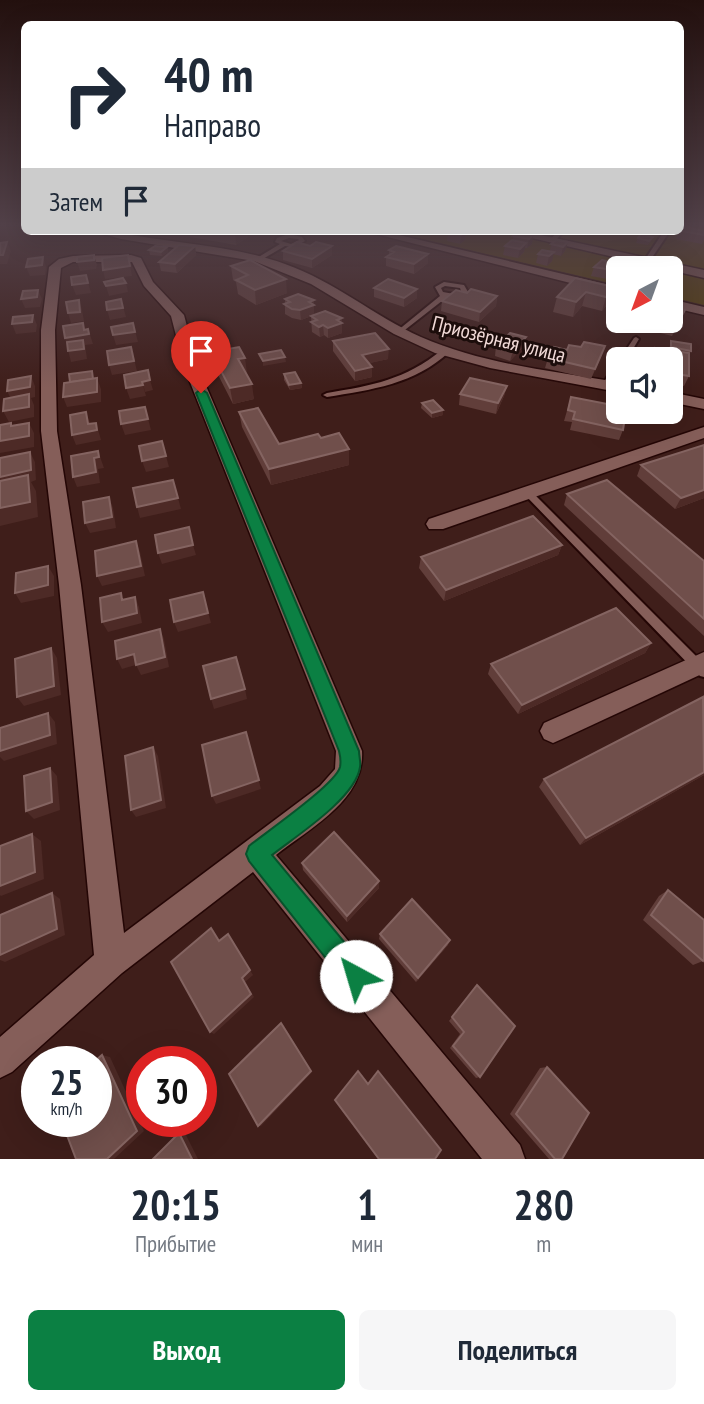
<!DOCTYPE html>
<html lang="ru">
<meta charset="utf-8">
<style>
:root{--surface:#fff;--page:#f6f6f7;--text:#1f2937;--muted:#747a83;--accent:#0b8043}
body{margin:0;font-family:"PT Sans Narrow",sans-serif;background:var(--page);color:var(--text);height:100vh;display:flex;flex-direction:column;font-size:26px;white-space:nowrap}
*{box-sizing:border-box;margin:0}
p{font-size:23px;color:var(--muted)}
.icon{flex:none;width:38px;height:38px;fill:none;stroke:currentColor;stroke-width:2;stroke-linecap:round;stroke-linejoin:round}
.map{position:relative;height:1159px;overflow:hidden}
.drawer{display:flex;flex-direction:column;background:var(--surface);flex:1}
.drawer>*{flex:none}
.hud{position:absolute;left:21px;top:21px;width:663px;height:214px;border-radius:10px;box-shadow:0 7px 28px #0002;background:#fff;color:var(--text);overflow:hidden}
.needle{width:46px;rotate:221deg}
.fabs{position:absolute;left:606px;top:256px;display:grid;gap:14px}
.fabs a{display:grid;place-items:center;width:77px;height:77px;border-radius:10px;background:var(--surface);box-shadow:0 7px 28px #0002;font-size:35px}
.speed{position:absolute;left:21px;top:1046px;display:flex;gap:14px;font-size:35px;font-weight:700;text-align:center}
.speed>*{display:grid;place-content:center;width:91px;height:91px;border-radius:50%;background:var(--surface);box-shadow:0 7px 28px #0002;line-height:1}
.speed small{font-size:18px;font-weight:400}
.speed .limit{border:10px solid #d22;background:#fff;color:#111}
.pin{position:absolute;display:grid;place-items:center;width:60px;height:60px;color:#fff;margin:-72px -30px;border-radius:50% 50% 50% 0;rotate:-45deg;box-shadow:0 0 7px #0007}
.pin .icon{rotate:45deg}
.me{position:absolute;width:77px;margin:-38px;rotate:321deg;stroke-linejoin:round;filter:drop-shadow(0 0 5px #0008)}
.turn{display:flex;align-items:center;gap:24px;height:147px;padding:0 28px;font-size:32px}
.turn .icon{width:91px;height:91px;stroke-width:2.5}
.turn b{display:block;font-size:49px;line-height:60px}
.then{display:flex;align-items:center;height:66px;padding:0 28px;background:#0003;gap:14px;font-size:26px}
.eta{display:flex;justify-content:space-evenly;align-items:center;height:119px;text-align:center}
.eta b{font-size:42px;font-weight:700;line-height:49px}
.button{display:flex;gap:14px;margin-top:auto;padding:14px 28px}
.button a{flex:1;height:80px;border-radius:10px;background:var(--accent);color:#fff;font-size:28px;font-weight:700;line-height:80px;text-align:center}
.button a+a{background:var(--page);color:var(--text)}
.map>svg:first-child{display:block}
.green{fill:#564103}
.lines{fill:none;stroke-linecap:round;stroke-linejoin:round}
.service-casing{stroke:#240605;stroke-width:4}
.minor-casing{stroke:#240605;stroke-width:3}
.service{fill:#855e59;fill-rule:evenodd}
.minor{fill:#855e59;fill-rule:evenodd}
.wall{fill:#613e3a}
.shaded-wall{fill:#4d2a26}
.building{fill:#704f4b;stroke:#846461;stroke-width:2}
.route{fill:#0b8043;stroke:#07532c;stroke-width:2}
.labels{text-anchor:middle;dominant-baseline:central;stroke-width:6;stroke-linejoin:round;paint-order:stroke}
.far-street-label{font-size:21px;fill:#f1dad7;stroke:#1c0d0b}
</style>
<div class="map">
<svg width="704" height="1159" viewBox="0 0 704 1159">
<rect width="100%" height="100%" fill="#3f1e1a"/>
<!-- green -->
<polygon class="green" points="681,226 704,226 704,305 670,297 670,268 618,268 618,285 389,231 681,231"/>
<g class="lines">
<defs>
<g id="service">
<polygon points="558,231 564,231 554,242 550,242 550,240"/>
<polygon points="664,231 670,231 649,262 645,262 644,261"/>
<path d="M289 234 302 237 305 241 293 247 285 246 261 260H257V258L280 244 275 242 277 238ZM289 238 298 239 299 240 291 244 281 241Z"/>
<path d="M444 282 464 285 468 292 455 298 447 297 401 333H397V331L440 296 435 287ZM445 286 460 288 461 291 454 294 443 292 441 288Z"/>
<polygon points="636,337 639,339 627,359 620,359 634,338"/>
<path d="M442 350 449 352C415 384 371 390 327 397L323 395 327 393C374 385 404 380 442 350Z"/>
<polygon points="615,365 618,365 618,373 609,387 603,387 602,385"/>
<polygon points="529,491 532,492 704,664 704,677 700,676 526,496 524,494 526,492"/>
</g>
<g id="minor">
<path d="M93 231H112C170 244 229 244 285 264 334 281 374 316 421 337 483 364 552 371 618 382V392L490 368 435 353 394 334 311 284 254 261 121 239Z"/>
<polygon points="364,231 382,231 618,287 618,295"/>
<polygon points="502,231 522,231 704,270 704,278"/>
<path d="M73 256 131 255 141 258 153 282 184 315 198 367 362 751C365 800 310 828 276 855L520 1145 525 1159H482L253 872 122 973 12 1072 0 1078V1037L94 955 59 585 41 431V330L49 267 59 259ZM73 262H132L144 286 171 316 184 367 336 751 335 769 320 786 124 933 81 585 57 431 55 330 61 268Z"/>
<polygon points="670,299 704,307 704,315 670,307"/>
<polygon points="670,392 704,399 704,409 670,402"/>
<polygon points="704,427 704,438 443,529 429,529 426,524 429,519"/>
<polygon points="704,652 704,673 562,739 553,743 544,739 540,731 544,723"/>
</g>
</defs>
<!-- service casing -->
<use href="#service" class="service-casing"/>
<!-- minor casing -->
<use href="#minor" class="minor-casing"/>
<!-- service -->
<use href="#service" class="service"/>
<!-- minor -->
<use href="#minor" class="minor"/>
</g>
<!-- wall -->
<g class="wall">
<polygon points="155,231 184,231 176,235"/>
<polygon points="189,231 248,231 248,237 236,245 190,237"/>
<polygon points="466,231 465,240 460,244 447,241 448,232"/>
<polygon points="641,231 659,231 656,236 640,233"/>
<polygon points="679,231 704,231 704,240 702,244 676,239"/>
<polygon points="533,235 532,244 527,248 525,248 524,252 518,258 503,255 505,246 513,240 513,236"/>
<polygon points="653,237 651,241 648,245 636,243 638,238"/>
<polygon points="568,242 565,251 561,256 553,254 552,261 547,266 536,263 538,254 550,251 551,244"/>
<polygon points="195,246 196,255 177,273 161,271 159,262"/>
<polygon points="310,246 332,246 332,255 312,268 283,260 283,251"/>
<polygon points="167,247 168,252 162,256 150,255 149,250"/>
<polygon points="389,250 428,254 428,263 414,274 386,266 386,257 389,255"/>
<polygon points="231,266 287,293 256,305 238,294 236,282 233,280"/>
<polygon points="594,267 618,268 618,281 591,276"/>
<polygon points="575,278 614,287 610,301 602,311 582,306 573,317 553,312 557,297"/>
<polygon points="374,288 417,298 404,307 374,297"/>
<polygon points="467,293 497,296 496,306 479,322 441,311 442,301"/>
<polygon points="285,299 314,300 314,315 301,320 292,318 285,314"/>
<polygon points="311,316 342,318 342,333 328,338 324,335 320,337 312,332"/>
<polygon points="618,320 681,320 672,336 618,322"/>
<polygon points="526,337 523,347 510,361 495,356 496,346"/>
<polygon points="333,341 388,359 369,363 372,367 372,377 355,381 333,351"/>
<polygon points="671,341 691,351 689,355 689,376 684,386 670,384 670,359 651,359 655,348 669,350"/>
<polygon points="211,352 247,373 246,373 254,399 233,404 214,367"/>
<polygon points="601,356 591,379 545,368 548,358"/>
<polygon points="284,374 301,383 302,388 290,390 284,380"/>
<polygon points="507,386 504,396 496,414 459,405 460,394"/>
<polygon points="571,397 623,430 619,440 570,430 572,422 564,421"/>
<polygon points="422,403 443,415 432,418 421,408"/>
<polygon points="239,412 279,444 321,438 349,449 349,465 271,485 242,427"/>
<polygon points="704,445 704,498 675,509 637,476 641,465"/>
<polygon points="567,494 704,561 704,636 564,505"/>
<polygon points="562,545 558,555 444,601 419,568 421,557"/>
<polygon points="651,643 645,653 518,714 488,674 491,664"/>
<polygon points="704,697 704,775 580,845 539,787 544,779"/>
<polygon points="302,863 379,888 347,922 303,870"/>
<polygon points="668,890 703,961 693,965 643,920 659,896"/>
<polygon points="380,934 448,945 416,982 379,939"/>
<polygon points="477,985 480,1077 476,1078 450,1048 460,1034 449,1021"/>
<polygon points="547,1067 562,1159 549,1159 510,1114 540,1068"/>
</g>
<!-- shaded-wall -->
<g class="shaded-wall">
<polygon points="175,231 184,231 176,235"/>
<polygon points="237,231 248,231 248,237 236,245 235,232"/>
<polygon points="466,231 465,240 460,244 461,235"/>
<polygon points="533,235 532,244 527,248 529,239"/>
<polygon points="7,242 11,251 7,264 0,264 0,255"/>
<polygon points="568,242 565,251 561,256 563,247"/>
<polygon points="526,243 524,252 518,258 520,249"/>
<polygon points="195,246 196,255 177,273 175,264"/>
<polygon points="332,246 332,255 312,268 312,259"/>
<polygon points="167,247 168,252 162,256 161,252"/>
<polygon points="554,252 552,261 547,266 549,256"/>
<polygon points="428,254 428,263 414,274 414,264"/>
<polygon points="94,255 97,265 96,269 80,271 77,262"/>
<polygon points="128,255 132,276 105,279 103,270"/>
<polygon points="43,257 46,267 45,275 30,276 26,267"/>
<polygon points="86,275 91,293 76,295 72,285"/>
<polygon points="286,279 287,293 256,305 255,290"/>
<polygon points="126,283 128,292 109,296 106,286"/>
<polygon points="614,287 610,301 602,311 606,297"/>
<polygon points="417,289 417,298 404,307 404,298"/>
<polygon points="38,290 42,299 40,307 25,308 21,299"/>
<polygon points="586,292 582,306 573,317 576,302"/>
<polygon points="497,296 496,306 479,322 480,312"/>
<polygon points="121,299 126,317 110,320 107,310"/>
<polygon points="79,300 82,310 84,321 71,323 68,313"/>
<polygon points="314,300 314,315 301,320 300,310 309,302"/>
<polygon points="685,310 681,320 672,336 676,326"/>
<polygon points="33,315 37,325 36,332 16,334 12,324"/>
<polygon points="342,318 342,333 328,338 328,328 337,320"/>
<polygon points="83,323 87,334 88,329 93,344 85,345 87,359 71,362 65,338"/>
<polygon points="133,323 138,342 116,345 113,335"/>
<polygon points="323,325 324,335 320,337 319,327"/>
<polygon points="526,337 523,347 510,361 513,351"/>
<polygon points="131,347 137,371 112,375 109,365"/>
<polygon points="389,349 388,359 362,365 362,355"/>
<polygon points="285,357 286,362 263,366 263,361"/>
<polygon points="245,358 247,373 240,374 238,359"/>
<polygon points="372,367 372,377 355,381 355,371"/>
<polygon points="31,376 35,386 35,397 31,398 34,405 34,417 9,422 3,411 12,401 7,391"/>
<polygon points="97,378 101,389 101,402 67,407 63,397"/>
<polygon points="150,380 153,390 145,392 142,382"/>
<polygon points="301,383 302,388 290,390 289,385"/>
<polygon points="252,384 254,399 233,404 230,388"/>
<polygon points="143,385 146,396 130,399 126,388"/>
<polygon points="507,386 504,396 496,414 498,403"/>
<polygon points="145,407 151,430 125,435 121,424"/>
<polygon points="443,410 443,415 432,418 432,413"/>
<polygon points="86,412 90,423 91,431 96,423 99,433 101,440 76,445 72,435 88,424"/>
<polygon points="29,423 34,433 34,447 0,453 0,441"/>
<polygon points="162,441 169,467 146,472 142,461"/>
<polygon points="349,449 349,465 271,485 269,469"/>
<polygon points="98,451 104,468 98,469 100,483 77,487 73,477 94,458"/>
<polygon points="30,452 35,462 36,480 31,482 36,491 38,517 0,526 0,477"/>
<polygon points="173,480 181,509 140,518 137,507"/>
<polygon points="704,490 704,498 675,509 681,498"/>
<polygon points="109,497 113,508 116,528 90,533 85,523"/>
<polygon points="136,541 140,552 145,576 102,586 97,576"/>
<polygon points="193,545 196,555 162,564 158,553"/>
<polygon points="562,545 558,555 444,601 446,590"/>
<polygon points="48,566 54,576 54,596 21,603 15,593"/>
<polygon points="203,592 211,623 178,632 174,622"/>
<polygon points="135,597 139,607 142,623 108,632 102,622"/>
<polygon points="160,629 164,639 169,667 141,675 136,665"/>
<polygon points="651,643 645,653 518,714 522,705"/>
<polygon points="51,648 57,658 61,695 24,706 17,697"/>
<polygon points="134,654 139,664 122,669 117,659"/>
<polygon points="245,689 247,699 214,709 211,699"/>
<polygon points="48,713 55,722 57,744 4,761 0,757 0,751"/>
<polygon points="246,732 261,789 216,804 212,796"/>
<polygon points="153,747 158,756 166,808 136,817 131,810"/>
<polygon points="50,768 57,776 60,810 34,819 26,811"/>
<polygon points="704,772 704,775 580,845 586,838"/>
<polygon points="32,834 41,841 44,879 1,896 0,895 0,886"/>
<polygon points="379,881 379,888 347,922 347,916"/>
<polygon points="52,893 60,899 65,935 5,962 0,960 0,955"/>
<polygon points="228,934 253,975 245,982 254,997 214,1034 210,1032"/>
<polygon points="450,940 448,945 416,982 418,978"/>
<polygon points="284,1026 312,1072 261,1126 258,1126"/>
<polygon points="102,1055 110,1057 144,1131 114,1159 107,1159"/>
<polygon points="179,1133 185,1133 198,1159 192,1159"/>
</g>
<!-- building -->
<g class="building">
<polygon points="682,226 704,231 704,235 681,231"/>
<polygon points="449,231 466,231 461,235 448,232"/>
<polygon points="518,232 533,235 529,239 513,236"/>
<polygon points="641,234 653,237 649,241 638,238"/>
<polygon points="512,240 526,243 520,249 505,246"/>
<polygon points="556,240 568,242 563,247 551,244"/>
<polygon points="7,242 3,255 0,255 0,243"/>
<polygon points="297,242 310,246 316,242 332,246 312,259 283,251"/>
<polygon points="179,245 195,246 175,264 159,262"/>
<polygon points="155,246 167,247 161,252 149,250"/>
<polygon points="396,246 428,254 414,264 386,257 394,252 389,250"/>
<polygon points="542,250 554,252 549,256 538,254"/>
<polygon points="94,255 94,260 77,262 77,257"/>
<polygon points="128,255 130,266 103,270 102,258"/>
<polygon points="43,257 42,265 26,267 28,259"/>
<polygon points="250,260 286,279 255,290 236,280 248,275 231,266"/>
<polygon points="602,260 634,268 618,268 618,271 594,267"/>
<polygon points="86,275 88,283 72,285 71,277"/>
<polygon points="123,278 126,283 106,286 104,282"/>
<polygon points="575,278 614,287 606,297 586,292 576,302 557,297"/>
<polygon points="388,279 417,289 404,298 374,288"/>
<polygon points="471,289 497,296 480,312 442,301 456,290 467,293"/>
<polygon points="38,290 37,297 21,299 23,291"/>
<polygon points="298,294 314,300 309,302 314,305 300,310 292,309 284,304 290,302 285,299"/>
<polygon points="121,299 123,308 107,310 106,302"/>
<polygon points="79,300 80,312 68,313 66,302"/>
<polygon points="670,307 685,310 676,326 653,320 670,320"/>
<polygon points="325,311 342,318 337,320 342,323 328,328 323,325 319,327 311,322 317,320 311,316"/>
<polygon points="33,315 32,322 12,324 13,317"/>
<polygon points="83,323 84,330 88,329 89,334 65,338 63,326"/>
<polygon points="133,323 135,332 113,335 111,327"/>
<polygon points="375,333 389,349 362,355 372,367 355,371 333,341"/>
<polygon points="510,333 526,337 513,351 496,346"/>
<polygon points="83,340 84,349 68,351 67,342"/>
<polygon points="671,341 691,344 691,351 671,347"/>
<polygon points="584,342 605,346 595,369 548,358 554,347 567,350 569,345 581,347"/>
<polygon points="131,347 134,361 109,365 107,351"/>
<polygon points="239,347 245,358 238,359 252,384 230,388 211,352"/>
<polygon points="655,348 689,353 689,376 670,373 670,359 655,359"/>
<polygon points="281,350 285,357 263,361 259,354"/>
<polygon points="148,370 150,380 142,382 143,385 126,388 124,375"/>
<polygon points="92,371 93,379 70,382 69,374"/>
<polygon points="295,372 301,383 289,385 284,374"/>
<polygon points="31,376 30,387 7,391 8,380"/>
<polygon points="97,378 97,392 63,397 64,383"/>
<polygon points="470,378 507,386 498,403 460,394"/>
<polygon points="29,394 29,407 3,411 4,399"/>
<polygon points="571,397 618,406 618,411 626,411 623,430 573,419 575,412 568,410"/>
<polygon points="433,400 443,410 432,413 422,403"/>
<polygon points="145,407 148,419 121,424 119,411"/>
<polygon points="258,408 279,444 318,434 321,438 339,433 349,449 269,469 239,412"/>
<polygon points="86,412 88,424 96,423 97,430 72,435 70,415"/>
<polygon points="11,423 11,426 29,423 29,436 0,441 0,425"/>
<polygon points="162,441 166,456 142,461 139,446"/>
<polygon points="704,445 704,490 681,498 641,465"/>
<polygon points="98,451 99,457 94,458 96,472 73,477 71,456"/>
<polygon points="30,452 31,470 0,477 0,458"/>
<polygon points="28,475 30,502 0,508 0,481"/>
<polygon points="173,480 178,498 137,507 133,488"/>
<polygon points="607,480 704,561 704,619 567,494"/>
<polygon points="109,497 112,517 85,523 83,502"/>
<polygon points="533,516 562,545 446,590 421,557"/>
<polygon points="189,527 193,545 158,553 155,535"/>
<polygon points="136,541 141,566 97,576 95,551"/>
<polygon points="48,566 48,585 15,593 16,573"/>
<polygon points="203,592 208,613 174,622 170,600"/>
<polygon points="121,593 122,600 135,597 137,613 102,622 100,598"/>
<polygon points="616,608 651,643 522,705 491,664"/>
<polygon points="160,629 165,657 136,665 134,654 117,659 115,641"/>
<polygon points="51,648 54,686 17,697 15,659"/>
<polygon points="236,657 245,689 211,699 203,666"/>
<polygon points="703,697 704,772 586,838 544,779"/>
<polygon points="48,713 50,735 0,751 0,728"/>
<polygon points="246,732 259,780 212,796 202,745"/>
<polygon points="153,747 161,800 131,810 125,756"/>
<polygon points="50,768 52,802 26,811 24,776"/>
<polygon points="334,832 379,881 347,916 302,863"/>
<polygon points="32,834 35,872 0,886 0,846"/>
<polygon points="668,890 704,920 704,959 703,961 651,915"/>
<polygon points="52,893 57,929 0,955 0,915"/>
<polygon points="412,899 450,940 418,978 380,934"/>
<polygon points="211,928 219,941 228,934 250,970 242,978 251,994 210,1032 171,962"/>
<polygon points="477,985 515,1026 480,1077 453,1046 464,1032 452,1017"/>
<polygon points="281,1023 311,1071 258,1126 229,1074"/>
<polygon points="102,1055 137,1131 107,1159 76,1159 62,1122 96,1122 96,1062 94,1062"/>
<polygon points="547,1067 589,1113 562,1159 555,1159 516,1114"/>
<polygon points="358,1071 368,1084 378,1071 441,1150 435,1159 379,1159 335,1100"/>
<polygon points="179,1133 192,1159 153,1159"/>
</g>
<!-- sky -->
<linearGradient id="sky" x2="0" y2="1"><stop stop-color="#23100e"/><stop offset="0.58" stop-color="#524149"/><stop offset="1" stop-color="#524149" stop-opacity="0"/></linearGradient>
<rect width="704" height="388" fill="url(#sky)"/>
<!-- route -->
<path class="route" d="M201 389 207 393 359 751C359 756 361 762 360 767 356 798 296 836 272 855L365 967 369 976 365 985 356 988 347 985 249 861 246 854 249 846C265 833 336 784 340 767 341 762 340 755 339 751L196 393Z"/>
<g class="labels">
<!-- far-street labels -->
<g class="far-street-label">
<text transform="translate(499 339) rotate(14)">Приозёрная улица</text>
</g>
</g>
</svg>
<div class="fabs">
<a><svg class="needle" viewBox="-14 -14 28 28"><path d="M0-13l5 13h-10z" fill="#e53935"/><path d="M0 13l5-13h-10z" fill="#747a83"/></svg></a>
<a><svg class="icon" aria-label="sound" viewBox="0 0 24 24"><path d="M4 9h4l5-4v14l-5-4H4zM17 9q2 3 0 6"/></svg></a>
</div>
<div class="speed"><div>25<small>km/h</small></div><div class="limit">30</div></div>
<div class="pin" style="left:201px;top:393px;background:#d93025"><svg class="icon" aria-label="arrive" viewBox="0 0 24 24"><path d="M6 21V4h12l-3 4 3 4H6"/></svg></div>
<svg class="me" style="left:356px;top:976px" viewBox="-20 -20 40 40"><circle r="19" fill="#fff"/><path d="M0-13L10 11 0 6-10 11z" fill="#0b8043"/></svg>
<div class="hud">
<div class="turn"><svg class="icon" aria-label="right" viewBox="0 0 24 24"><path d="M7 20v-9h11M14 6l5 5-5 5"/></svg><div><b>40 m</b>Направо</div></div>
<div class="then">Затем<svg class="icon" aria-label="arrive" viewBox="0 0 24 24"><path d="M6 21V4h12l-3 4 3 4H6"/></svg></div>
</div>
</div>
<section class="drawer">
<div class="eta">
<div><b>20:15</b><p>Прибытие</p></div>
<div><b>1</b><p>мин</p></div>
<div><b>280</b><p>m</p></div>
</div>
<div class="button"><a>Выход</a><a>Поделиться</a></div>
</section>
